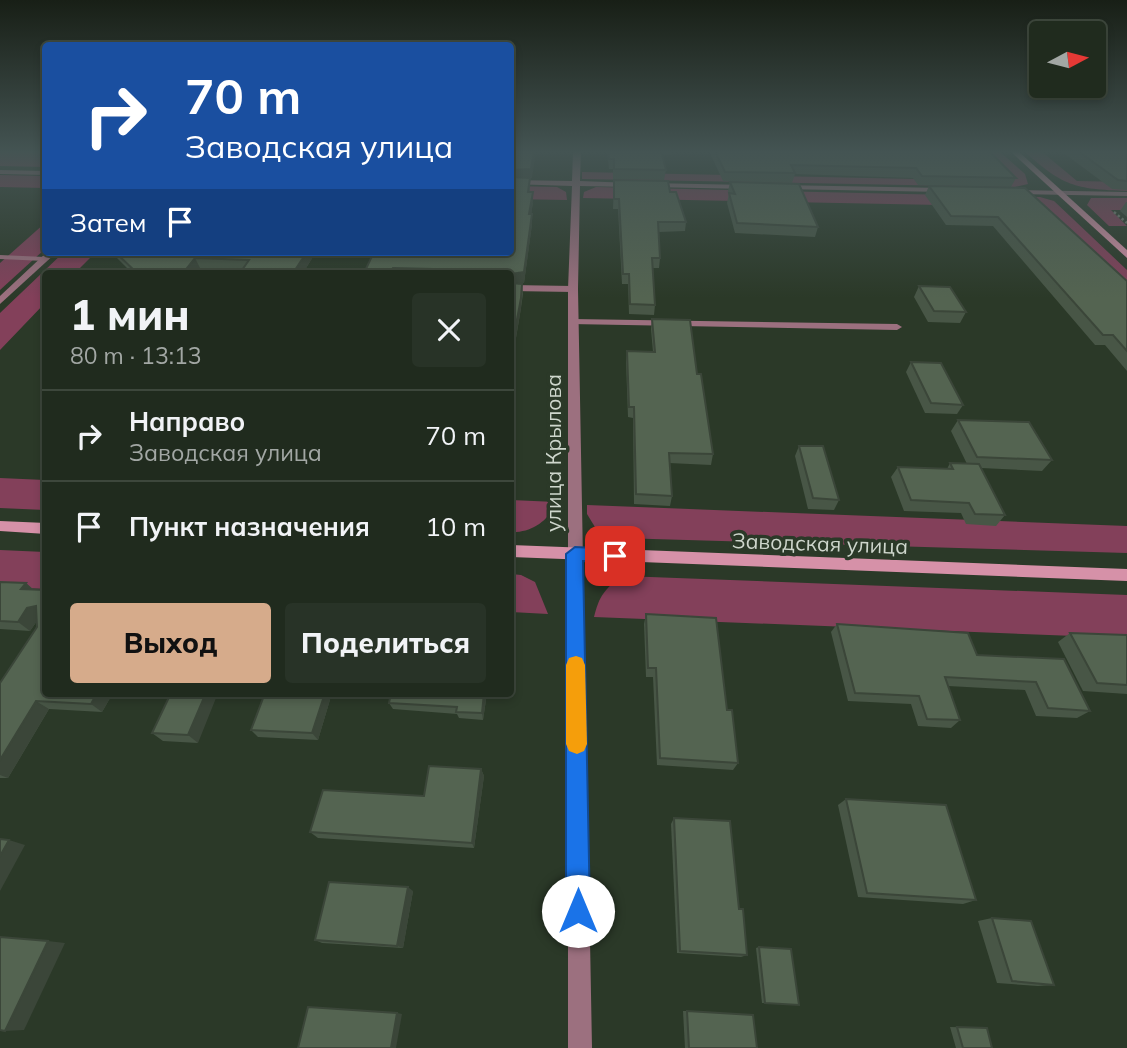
<!DOCTYPE html>
<html lang="ru">
<meta charset="utf-8">
<style>
:root{--surface:#202b1e;--page:#283327;--text:#f1f3f6;--muted:#a2a7a4;--line:#3d473c;--accent:#d6ab8b}
body{margin:0;font-family:Mulish,sans-serif;background:var(--page);color:var(--text);height:100vh;display:flex;flex-direction:column;font-size:26px;white-space:nowrap}
*{box-sizing:border-box;margin:0}
p{font-size:23px;color:var(--muted)}
.icon{flex:none;width:38px;height:38px;fill:none;stroke:currentColor;stroke-width:2;stroke-linecap:round;stroke-linejoin:round}
.map{position:relative;flex:1;overflow:hidden}
.details{position:absolute;left:42px;top:270px;width:472px;height:427px;display:flex;flex-direction:column;background:var(--surface);border-radius:7px;box-shadow:0 4px 10px #0003,0 0 0 2px var(--line)}
.details>*{flex:none}
.hud{position:absolute;left:42px;top:42px;width:472px;height:214px;border-radius:7px;box-shadow:0 4px 10px #0003,0 0 0 2px var(--line);background:#1a4fa0;color:#fff;overflow:hidden}
.needle{width:46px;rotate:83deg}
.controls{position:absolute;left:1029px;top:21px;display:grid;gap:14px}
.controls a{display:grid;place-items:center;width:77px;height:77px;border-radius:7px;background:var(--surface);box-shadow:0 4px 10px #0003,0 0 0 2px var(--line);font-size:35px}
.pin{position:absolute;display:grid;place-items:center;width:60px;height:60px;color:#fff;margin:-30px;border-radius:14px;box-shadow:0 4px 10px #0006}
.me{position:absolute;width:77px;margin:-38px;rotate:0deg;stroke-linejoin:round;filter:drop-shadow(0 0 5px #0008)}
.turn{display:flex;align-items:center;gap:24px;height:147px;padding:0 28px;font-size:32px}
.turn .icon{width:91px;height:91px;stroke-width:2.5}
.turn b{display:block;font-size:49px;line-height:60px}
.then{display:flex;align-items:center;height:66px;padding:0 28px;background:#0003;gap:14px;font-size:26px}
.round{display:grid;place-items:center;flex:none;width:74px;height:74px;border-radius:7px;background:var(--page)}
.headline{display:flex;align-items:center;justify-content:space-between;height:119px;padding:0 28px}
h1{font-size:42px;font-weight:800;line-height:52px}
.action{display:flex;gap:14px;margin-top:auto;padding:14px 28px}
.action a{flex:1;height:80px;border-radius:7px;background:var(--accent);color:#111;font-size:28px;font-weight:800;line-height:80px;text-align:center}
.action a+a{background:var(--page);color:var(--text)}
ul{padding:0;list-style:none}
li{display:flex;align-items:center;gap:21px;height:91px;padding:0 28px;border-top:2px solid var(--line)}
li div{flex:1}
li b{display:block;font-size:26px}
li em{font-style:normal}
.map>svg:first-child{display:block}
.green{fill:#83405a}
.lines{fill:none;stroke-linecap:round;stroke-linejoin:round}
.path{stroke:#798477;stroke-width:2.5;stroke-dasharray:2.5 2.5;stroke-linecap:butt}
.service{fill:#9c707f;fill-rule:evenodd}
.minor{fill:#9c707f;fill-rule:evenodd}
.secondary{fill:#d691a8;fill-rule:evenodd}
.wall{fill:#485646}
.shaded-wall{fill:#3b4639}
.building{fill:#546451;stroke:#3b4639;stroke-width:2}
.route{fill:#1a73e8;stroke:#114b97;stroke-width:2}
.slow{fill:#f59e0b}
.labels{text-anchor:middle;dominant-baseline:central;stroke-width:7;stroke-linejoin:round;paint-order:stroke}
.street-label{font-size:21px;fill:#ced6cc;stroke:#2b3928}
</style>
<div class="map">
<svg width="1127" height="1048" viewBox="0 0 1127 1048">
<rect width="100%" height="100%" fill="#2b3928"/>
<!-- green -->
<g class="green">
<polygon points="0,151 45,151 45,167 0,166"/>
<polygon points="981,151 999,151 1025,174 1028,184 1015,187 582,179 582,172 1008,181"/>
<path d="M1024 151H1041L1077 181 1127 182V191C1074 189 1063 186 1024 151Z"/>
<polygon points="0,175 45,176 45,188 0,187"/>
<polygon points="511,186 557,187 566,192 567,200 511,199"/>
<polygon points="596,187 1040,197 1054,201 1127,270 1127,287 1045,207 583,198 584,192"/>
<polygon points="1091,198 1127,198 1127,210 1111,210 1127,226 1109,226 1087,205"/>
<polygon points="45,223 45,249 0,290 0,263"/>
<polygon points="64,252 96,252 75,273 46,273 45,303 0,350 0,313"/>
<polygon points="0,478 45,480 45,510 0,508"/>
<path d="M511 500 556 502C549 521 531 533 511 532Z"/>
<polygon points="587,505 1127,526 1127,553 618,538 598,532 587,514"/>
<polygon points="0,550 45,552 45,589 0,587"/>
<polygon points="511,574 521,575 535,582 548,614 511,612"/>
<path d="M623 576 1127 595V638L594 617C599 596 605 588 623 576Z"/>
</g>
<g class="lines">
<!-- path -->
<polyline class="path" points="1114,212 1127,223"/>
<!-- service -->
<g class="service">
<polygon points="0,255 45,257 49,259 45,261 0,259"/>
<polygon points="511,285 573,286 577,289 573,292 511,291"/>
<polygon points="573,319 897,324 902,327 897,330 570,324 570,320"/>
</g>
<!-- minor -->
<g class="minor">
<polygon points="573,151 581,151 580,181 632,183 636,185 632,187 580,186 578,289 592,1048 568,1048 568,289 572,186 511,184 511,180 572,181"/>
<polygon points="0,170 46,171 46,175 0,174"/>
<polygon points="649,183 748,185 752,187 748,189 652,187 649,187"/>
<polygon points="779,185 944,188 948,190 944,192 782,189 779,189"/>
<polygon points="1010,190 1127,192 1127,196 1013,194 1010,194"/>
<polygon points="47,252 57,252 0,304 0,296"/>
</g>
<!-- secondary -->
<g class="secondary">
<polygon points="1010,151 1018,151 1127,250 1127,258"/>
<polygon points="0,521 46,523 46,534 0,531"/>
<polygon points="511,545 1127,569 1127,581 511,557"/>
</g>
</g>
<!-- wall -->
<g class="wall">
<polygon points="511,151 532,178 529,178 530,192 533,192 533,202 531,214 532,224 524,283 519,283 522,284 523,294 521,308 513,356 514,367 512,377 513,387 511,401 511,273 364,273"/>
<polygon points="607,151 672,151 671,155 662,155 666,170 664,180 613,179 613,169 609,169"/>
<polygon points="709,151 989,151 1016,178 1011,187 918,185 913,178 795,174 792,183 723,181"/>
<polygon points="1061,151 1127,151 1127,190 1112,189"/>
<polygon points="614,180 670,192 686,222 685,231 659,232 660,258 659,268 653,268 655,305 654,315 629,314 628,284 622,284 618,209 613,209"/>
<polygon points="730,182 818,227 815,237 735,233 727,203 729,193 728,191"/>
<polygon points="929,186 1025,188 1127,281 1127,371 1105,345 1095,345 993,226 946,225 925,195"/>
<polygon points="1126,202 1127,202 1127,217 1120,211"/>
<polygon points="111,252 316,252 303,273 240,273 242,270 200,268 196,273 132,273"/>
<polygon points="919,286 966,312 960,323 928,322 914,297"/>
<polygon points="652,319 697,374 713,454 711,465 669,463 672,496 670,506 634,504 633,418 628,417 626,362 627,351 653,352 651,329"/>
<polygon points="911,362 963,405 957,414 925,413 906,372"/>
<polygon points="958,420 1052,460 1042,471 981,468 1005,515 996,526 966,524 961,513 904,511 891,477 898,467 947,469 950,463 967,464 951,431"/>
<polygon points="799,446 839,500 834,510 808,509 795,456"/>
<polygon points="0,582 26,583 34,590 113,693 102,712 49,709 8,778 0,778 0,683 37,627 37,621 30,631 0,629"/>
<polygon points="646,614 727,710 738,763 733,770 657,765 653,677 646,677 644,624"/>
<polygon points="837,624 977,655 1064,659 1090,711 1077,718 1036,716 1025,690 948,686 960,720 951,728 918,726 911,704 848,701 831,632"/>
<polygon points="1070,633 1127,635 1127,694 1083,691 1058,642"/>
<polygon points="171,693 198,743 163,741 152,733"/>
<polygon points="242,693 332,693 318,740 258,737 251,730 265,694"/>
<polygon points="391,693 487,693 483,720 459,718 457,714 393,709 389,703"/>
<polygon points="481,769 484,776 474,848 318,838 310,832 424,796"/>
<polygon points="846,799 976,900 963,904 858,897 838,805"/>
<polygon points="674,818 739,909 747,955 741,957 677,953 671,824"/>
<polygon points="413,891 403,948 322,943 315,940"/>
<polygon points="992,918 1054,985 1038,986 997,983 978,921"/>
<polygon points="759,947 799,1005 762,1003 756,948"/>
<polygon points="683,1011 687,1011 757,1048 685,1048"/>
<polygon points="950,1027 987,1028 992,1048 956,1048"/>
</g>
<!-- shaded-wall -->
<g class="shaded-wall">
<polygon points="534,151 536,151 532,178 511,180 511,170"/>
<polygon points="533,192 533,202 530,223 529,214"/>
<polygon points="532,214 532,224 524,283 511,285 511,274"/>
<polygon points="307,252 316,252 303,273 293,273"/>
<polygon points="195,258 200,268 196,273 183,273"/>
<polygon points="522,284 521,308 511,367 511,352"/>
<polygon points="513,356 514,367 511,383 511,368"/>
<polygon points="512,377 513,387 511,401 511,385"/>
<polygon points="26,583 37,593 21,589"/>
<polygon points="36,606 39,618 30,631 18,622 27,608"/>
<polygon points="97,693 113,693 102,712 91,704"/>
<polygon points="206,693 218,693 198,743 188,735"/>
<polygon points="325,693 332,693 318,740 312,733"/>
<polygon points="484,693 487,693 483,720 482,713"/>
<polygon points="36,701 49,709 8,778 0,775 0,760"/>
<polygon points="481,769 484,776 474,848 472,843"/>
<polygon points="9,840 25,845 0,891 0,856"/>
<polygon points="408,887 413,891 403,948 397,946"/>
<polygon points="48,941 65,943 24,1030 5,1031"/>
<polygon points="397,1013 402,1014 396,1048 391,1048"/>
</g>
<!-- building -->
<g class="building">
<polygon points="511,151 534,151 531,169 511,170"/>
<polygon points="608,151 661,151 666,170 614,169 614,159 609,159"/>
<polygon points="715,151 989,151 1016,178 922,176 916,168 791,165 795,173 725,172"/>
<polygon points="1078,151 1127,151 1127,181 1118,180"/>
<polygon points="511,177 530,178 528,192 533,192 529,214 532,214 524,272 511,274 511,273 473,273 473,270 393,268 391,273 364,273 374,252 511,252"/>
<polygon points="614,180 668,181 670,192 676,192 686,222 658,222 660,258 652,258 655,305 630,304 629,274 623,274 619,199 614,199"/>
<polygon points="730,182 799,184 818,227 737,223 729,193 735,194"/>
<polygon points="929,186 1025,188 1127,281 1127,351 1113,335 1103,335 998,217 951,216"/>
<polygon points="115,252 307,252 293,273 240,273 249,260 195,258 183,273 137,273"/>
<polygon points="511,283 522,284 521,298 511,352"/>
<polygon points="919,286 950,287 966,312 934,311"/>
<polygon points="652,319 690,320 697,374 701,374 713,454 669,453 672,496 636,494 634,407 629,407 627,351 655,352"/>
<polygon points="911,362 941,363 963,405 931,403"/>
<polygon points="958,420 1029,422 1052,460 977,457"/>
<polygon points="799,446 823,446 839,500 813,498"/>
<polygon points="950,463 979,464 1005,515 975,514 969,503 911,500 898,467 953,469"/>
<polygon points="0,582 26,583 21,589 46,590 46,693 97,693 91,704 36,701 0,760 0,683 37,627 36,606 27,608 18,622 0,621"/>
<polygon points="646,614 716,618 727,710 732,710 738,763 660,758 656,668 648,668"/>
<polygon points="837,624 968,633 977,655 1064,659 1090,711 1048,708 1036,682 945,677 960,720 927,719 919,696 855,693"/>
<polygon points="1070,633 1127,635 1127,685 1097,683"/>
<polygon points="171,693 206,693 188,735 152,733"/>
<polygon points="265,693 325,693 312,733 251,730"/>
<polygon points="391,693 484,693 482,713 456,712 457,707 389,703"/>
<polygon points="429,766 481,769 472,843 310,832 323,790 424,796"/>
<polygon points="846,799 946,805 976,900 867,893"/>
<polygon points="674,818 730,821 739,909 743,909 747,955 680,951"/>
<polygon points="0,839 9,840 0,856"/>
<polygon points="329,882 408,887 397,946 315,940"/>
<polygon points="992,918 1031,921 1054,985 1012,981"/>
<polygon points="0,937 48,941 5,1031 0,1030"/>
<polygon points="759,947 791,949 799,1005 765,1003"/>
<polygon points="308,1007 397,1013 391,1048 298,1048"/>
<polygon points="687,1011 753,1015 757,1048 689,1048"/>
<polygon points="957,1027 987,1028 992,1048 963,1048"/>
</g>
<!-- sky -->
<linearGradient id="sky" x2="0" y2="1"><stop stop-color="#181f16"/><stop offset="0.51" stop-color="#445453"/><stop offset="1" stop-color="#445453" stop-opacity="0"/></linearGradient>
<rect width="1127" height="298" fill="url(#sky)"/>
<!-- route -->
<polygon class="route" points="575,547 615,549 623,556 615,562 583,561 590,911 587,919 578,923 570,919 566,911 566,554"/>
<!-- slow -->
<polygon class="slow" points="576,656 582,658 585,665 587,744 584,751 577,754 569,751 566,744 566,665 569,658"/>
<g class="labels">
<!-- street labels -->
<g class="street-label">
<text transform="translate(553 453) rotate(-90)">улица Крылова</text>
<text transform="translate(820 543) rotate(2)">Заводская улица</text>
</g>
</g>
</svg>
<div class="controls">
<a><svg class="needle" viewBox="-14 -14 28 28"><path d="M0-13l5 13h-10z" fill="#e53935"/><path d="M0 13l5-13h-10z" fill="#a2a7a4"/></svg></a>
</div>
<div class="pin" style="left:615px;top:556px;background:#d93025"><svg class="icon" aria-label="arrive" viewBox="0 0 24 24"><path d="M6 21V4h12l-3 4 3 4H6"/></svg></div>
<svg class="me" style="left:578px;top:911px" viewBox="-20 -20 40 40"><circle r="19" fill="#fff"/><path d="M0-13L10 11 0 6-10 11z" fill="#1a73e8"/></svg>
<div class="hud">
<div class="turn"><svg class="icon" aria-label="right" viewBox="0 0 24 24"><path d="M7 20v-9h11M14 6l5 5-5 5"/></svg><div><b>70 m</b>Заводская улица</div></div>
<div class="then">Затем<svg class="icon" aria-label="arrive" viewBox="0 0 24 24"><path d="M6 21V4h12l-3 4 3 4H6"/></svg></div>
</div>
<section class="details">
<div class="headline"><div><h1>1 мин</h1><p>80 m · 13:13</p></div><a class="round"><svg class="icon" aria-label="close" viewBox="0 0 24 24"><path d="M6 6l12 12M18 6L6 18"/></svg></a></div>
<ul>
<li><svg class="icon" aria-label="right" viewBox="0 0 24 24"><path d="M7 20v-9h11M14 6l5 5-5 5"/></svg><div><b>Направо</b><p>Заводская улица</p></div><em>70 m</em></li>
<li><svg class="icon" aria-label="arrive" viewBox="0 0 24 24"><path d="M6 21V4h12l-3 4 3 4H6"/></svg><div><b>Пункт назначения</b></div><em>10 m</em></li>
</ul>
<div class="action"><a>Выход</a><a>Поделиться</a></div>
</section>
</div>
